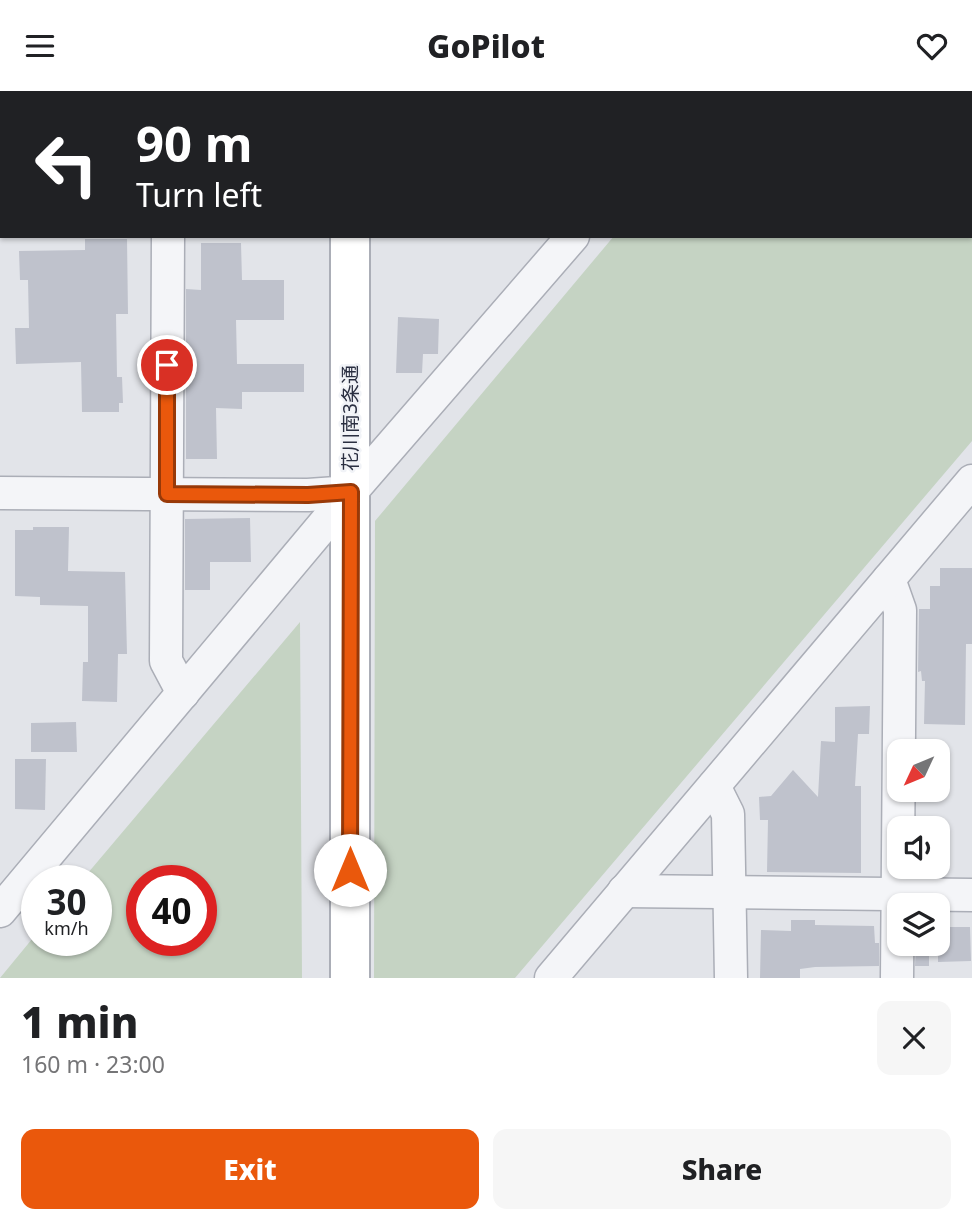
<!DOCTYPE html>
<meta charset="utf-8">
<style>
:root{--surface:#fff;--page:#f6f6f6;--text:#202124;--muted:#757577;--accent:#ea580c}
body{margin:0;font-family:"Noto Sans","Noto Sans JP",sans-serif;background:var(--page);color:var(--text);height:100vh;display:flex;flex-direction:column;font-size:26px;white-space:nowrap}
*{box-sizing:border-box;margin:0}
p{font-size:23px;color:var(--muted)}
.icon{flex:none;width:38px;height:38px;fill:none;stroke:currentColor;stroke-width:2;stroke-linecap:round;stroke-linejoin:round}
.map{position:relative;height:887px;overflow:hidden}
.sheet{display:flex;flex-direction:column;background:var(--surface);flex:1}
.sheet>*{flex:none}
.hud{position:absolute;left:0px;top:0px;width:973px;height:147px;box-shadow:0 2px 5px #0004;background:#202124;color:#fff;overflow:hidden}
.needle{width:46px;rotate:226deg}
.controls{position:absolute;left:887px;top:648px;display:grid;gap:14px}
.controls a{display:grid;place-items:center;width:63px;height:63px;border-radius:14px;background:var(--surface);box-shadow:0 2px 5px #0004;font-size:35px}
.speed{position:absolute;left:21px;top:774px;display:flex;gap:14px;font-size:35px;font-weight:700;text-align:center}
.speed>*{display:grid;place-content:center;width:91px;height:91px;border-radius:50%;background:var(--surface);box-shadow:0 2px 5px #0004;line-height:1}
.speed small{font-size:18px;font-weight:400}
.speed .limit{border:10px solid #d22;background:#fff;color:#111}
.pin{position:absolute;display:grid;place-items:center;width:60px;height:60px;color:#fff;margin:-30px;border:4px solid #fff;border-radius:50%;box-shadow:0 2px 7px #0007}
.me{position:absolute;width:77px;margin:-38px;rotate:0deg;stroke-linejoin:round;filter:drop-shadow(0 0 5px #0008)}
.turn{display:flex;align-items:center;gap:24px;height:147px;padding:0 21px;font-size:32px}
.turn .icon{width:91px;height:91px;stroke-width:2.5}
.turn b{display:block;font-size:49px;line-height:60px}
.round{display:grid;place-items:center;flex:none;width:74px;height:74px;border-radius:14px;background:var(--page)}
.headline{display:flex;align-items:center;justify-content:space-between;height:119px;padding:0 21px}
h1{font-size:42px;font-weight:800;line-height:52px}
.cta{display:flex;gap:14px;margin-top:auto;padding:14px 21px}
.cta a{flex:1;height:80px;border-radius:14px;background:var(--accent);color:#fff;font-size:28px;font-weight:800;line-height:80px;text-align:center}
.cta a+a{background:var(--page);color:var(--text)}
header{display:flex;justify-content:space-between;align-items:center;height:91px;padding:0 21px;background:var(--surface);font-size:32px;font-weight:800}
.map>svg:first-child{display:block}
.green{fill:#c5d3c3;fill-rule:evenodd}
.building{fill:#bfc2cc}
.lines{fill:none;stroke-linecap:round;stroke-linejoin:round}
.street-casing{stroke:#abaeb7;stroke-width:35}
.secondary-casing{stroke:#abaeb7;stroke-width:42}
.street{stroke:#f4f5f8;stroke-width:32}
.secondary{stroke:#fff;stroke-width:38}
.route-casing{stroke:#983908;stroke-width:18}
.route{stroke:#ea580c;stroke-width:12}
.labels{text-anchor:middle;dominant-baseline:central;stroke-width:5;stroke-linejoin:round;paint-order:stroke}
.street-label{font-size:19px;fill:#2a2f41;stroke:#f1f3f7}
</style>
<header><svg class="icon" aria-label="menu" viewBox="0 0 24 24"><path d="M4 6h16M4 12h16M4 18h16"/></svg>GoPilot<svg class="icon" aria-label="heart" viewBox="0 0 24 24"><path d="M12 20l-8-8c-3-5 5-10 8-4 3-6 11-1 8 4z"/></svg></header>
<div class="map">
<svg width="972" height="887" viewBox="0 0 972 887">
<rect width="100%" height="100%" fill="#e2e4e9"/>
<!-- green -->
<g class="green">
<polygon points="972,37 972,350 515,887 374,887 375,430 614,145 971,145"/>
<path d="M300 531 302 887H0L37 842V849H96V789H82ZM142 789H201V849H142Z"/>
</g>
<!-- building -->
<g class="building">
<polygon points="85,148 127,148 128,223 116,223 117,286 122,286 123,312 119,312 119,321 82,321 81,271 16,273 15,237 29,237 28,189 20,189 19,160 85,159"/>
<polygon points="201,152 241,152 242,189 284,189 284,229 236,229 237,273 304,273 304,301 242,301 242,318 216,317 217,368 186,368 186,198 201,199"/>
<polygon points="398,226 439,228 438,263 423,263 422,282 396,282"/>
<polygon points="250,427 251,471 210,471 210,499 185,499 185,428"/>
<polygon points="33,436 69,436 68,480 125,481 127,563 118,563 117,611 82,610 83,571 88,571 88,515 40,514 40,506 15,505 15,439 33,439"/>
<polygon points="940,477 972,477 972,553 966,553 965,634 924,633 925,590 922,590 921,580 918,581 919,518 930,518 930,495 940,495"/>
<polygon points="870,615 869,643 858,643 855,695 861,695 861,782 767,781 768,729 760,729 759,706 771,705 793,679 818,706 821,650 835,651 835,616"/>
<polygon points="76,631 77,661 31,661 31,632"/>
<polygon points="15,668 46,668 45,719 15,718"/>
<polygon points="791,829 815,829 815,834 874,835 875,852 879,852 879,875 815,876 800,878 800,887 760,887 761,839 791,840"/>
<polygon points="938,836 970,836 971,870 938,871"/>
<polygon points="916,852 929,852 929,875 915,875"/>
</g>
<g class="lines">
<defs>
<g id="street">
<polyline points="169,2 169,0"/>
<polyline points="697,2 699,0"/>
<polyline points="168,145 166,570 183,602"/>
<polyline points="0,402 308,404 351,401"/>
<polyline points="889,488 900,519 897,887"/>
<polyline points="714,695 728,723 731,887"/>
<polyline points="624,800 972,804"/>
<polyline points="0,820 351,401 573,145"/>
<polyline points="551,887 972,390"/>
</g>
<g id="secondary">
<polyline points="349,0 349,2"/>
<polyline points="350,145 350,887"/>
</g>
</defs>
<!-- street casing -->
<use href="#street" class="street-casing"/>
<!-- secondary casing -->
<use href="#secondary" class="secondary-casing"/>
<!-- street -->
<use href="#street" class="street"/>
<!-- secondary -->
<use href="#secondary" class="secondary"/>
</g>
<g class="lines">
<defs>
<polyline id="route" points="167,274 167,403 308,404 351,401 350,779"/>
</defs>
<!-- route casing -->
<use href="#route" class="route-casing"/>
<!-- route -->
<use href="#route" class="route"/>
</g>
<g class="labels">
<!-- street labels -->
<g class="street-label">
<text transform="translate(350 327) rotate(-90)">花川南3条通</text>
</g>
</g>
</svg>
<div class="controls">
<a><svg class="needle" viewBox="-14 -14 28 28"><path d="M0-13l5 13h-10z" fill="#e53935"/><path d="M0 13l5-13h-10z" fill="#757577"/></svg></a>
<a><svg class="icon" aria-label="sound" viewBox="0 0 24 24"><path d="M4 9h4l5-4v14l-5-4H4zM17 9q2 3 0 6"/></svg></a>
<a><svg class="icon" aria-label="layers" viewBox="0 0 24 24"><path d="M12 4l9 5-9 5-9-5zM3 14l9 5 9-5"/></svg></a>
</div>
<div class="speed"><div>30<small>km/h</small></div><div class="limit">40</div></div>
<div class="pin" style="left:167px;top:274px;background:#d93025"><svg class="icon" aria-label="arrive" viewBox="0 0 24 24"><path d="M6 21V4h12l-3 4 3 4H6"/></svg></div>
<svg class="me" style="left:350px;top:779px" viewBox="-20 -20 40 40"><circle r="19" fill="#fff"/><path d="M0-13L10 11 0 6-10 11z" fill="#ea580c"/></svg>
<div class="hud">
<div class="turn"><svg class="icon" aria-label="left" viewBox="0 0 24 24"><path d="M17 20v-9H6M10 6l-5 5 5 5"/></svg><div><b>90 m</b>Turn left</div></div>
</div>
</div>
<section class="sheet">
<div class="headline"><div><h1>1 min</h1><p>160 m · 23:00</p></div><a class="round"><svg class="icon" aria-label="close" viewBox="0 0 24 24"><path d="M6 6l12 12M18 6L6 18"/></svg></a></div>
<div class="cta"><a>Exit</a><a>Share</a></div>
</section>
